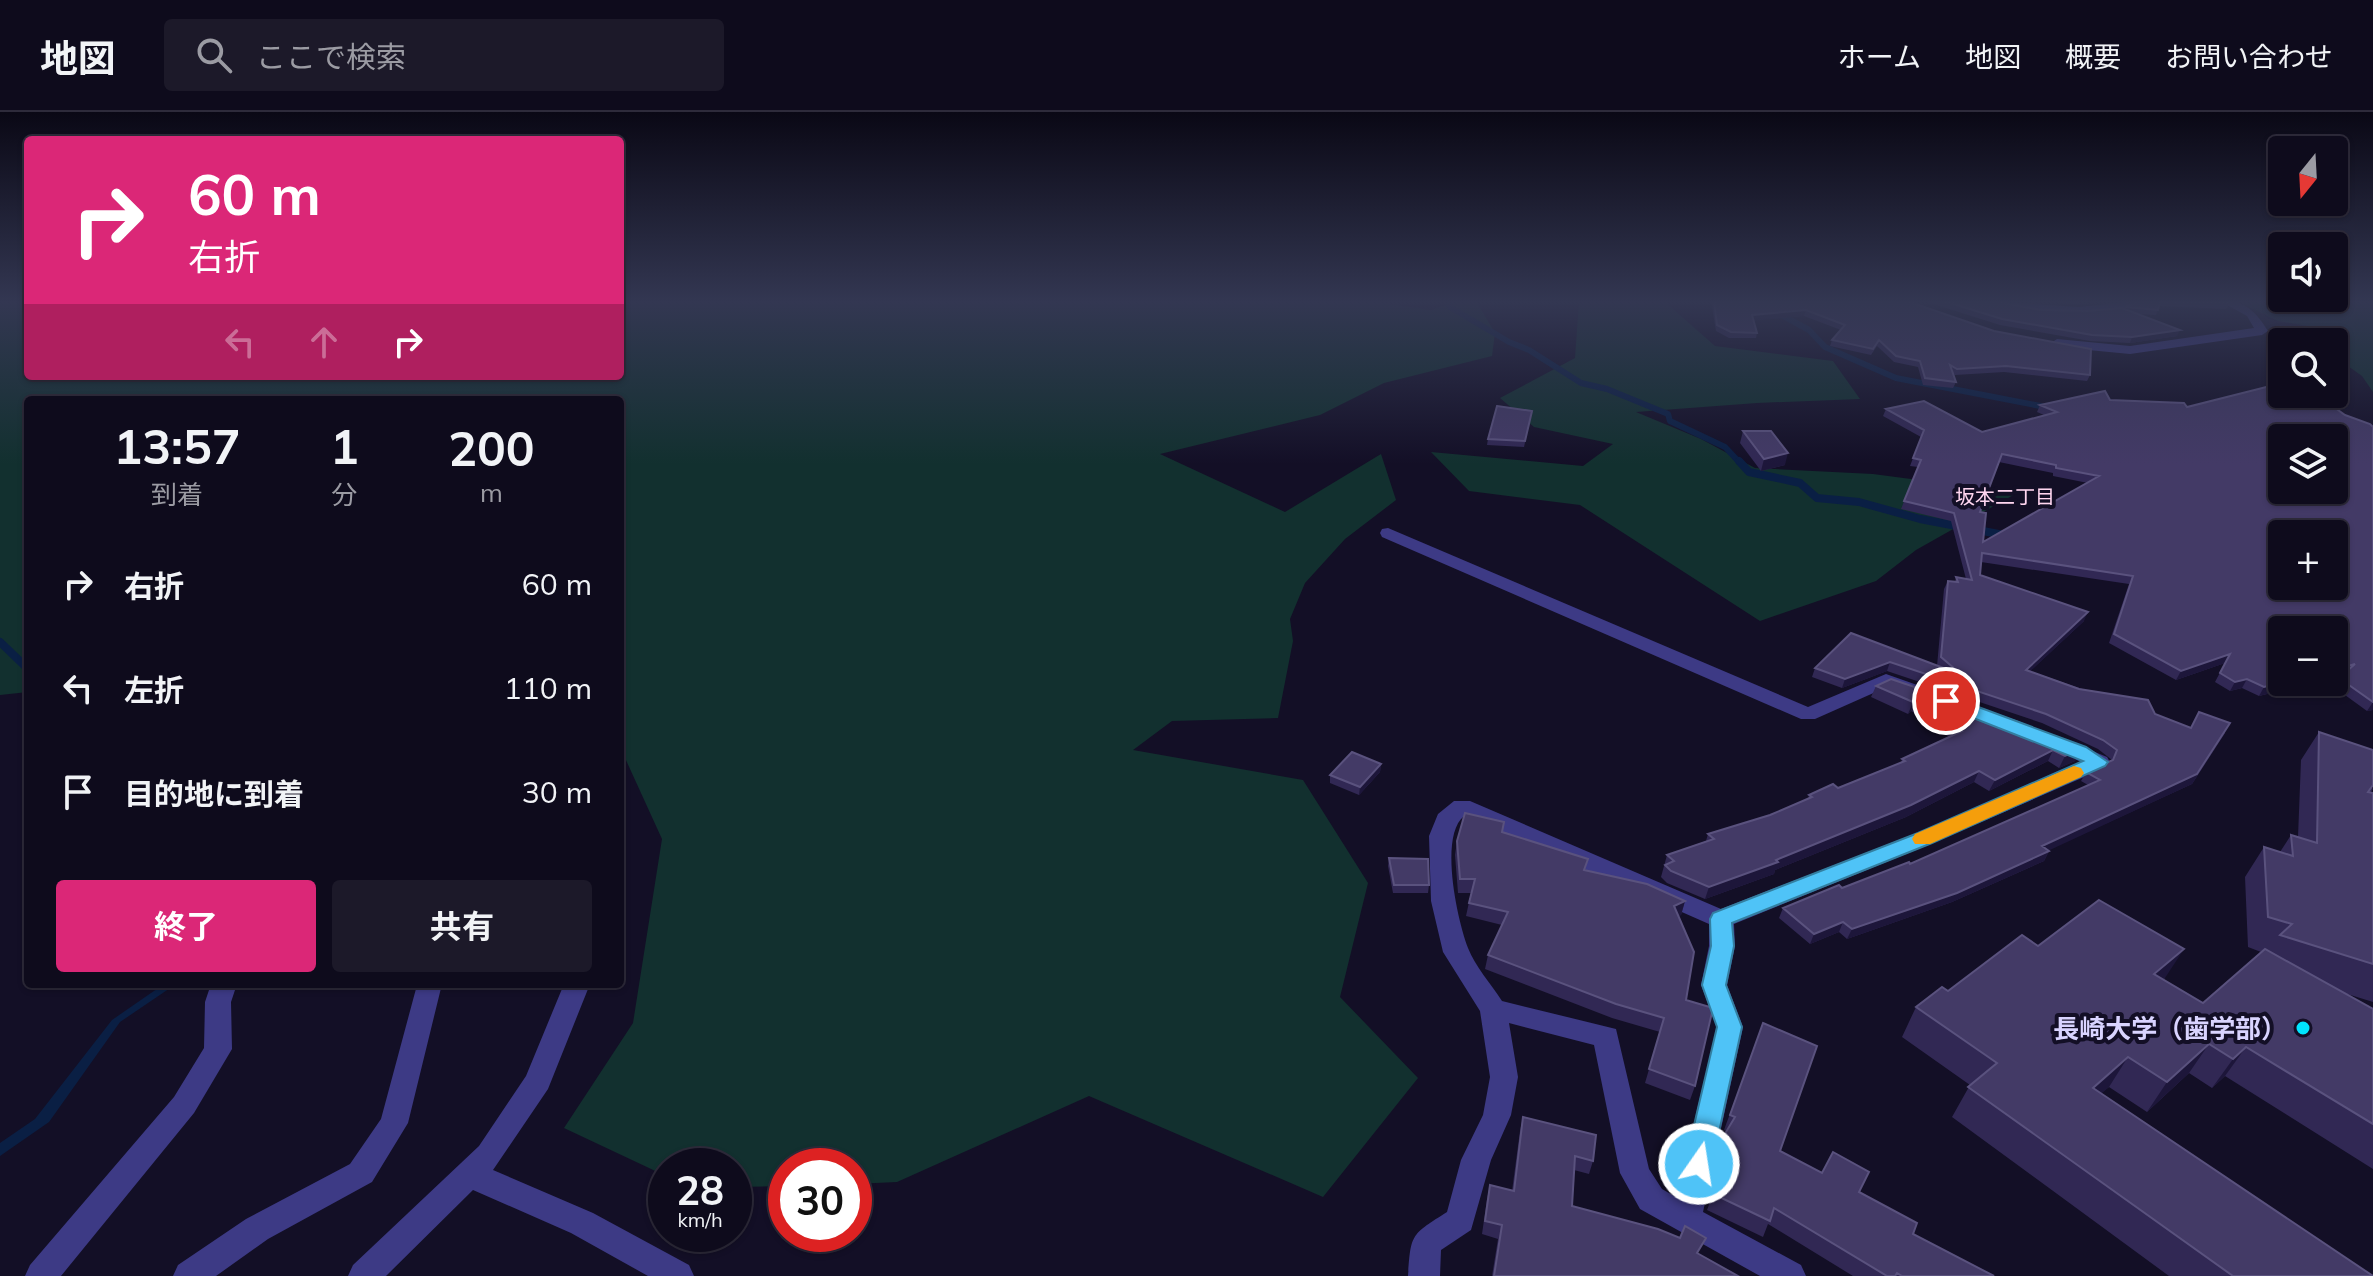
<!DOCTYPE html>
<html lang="ja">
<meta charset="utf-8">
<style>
:root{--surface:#0e0b1c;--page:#1c1929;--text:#f1f3f6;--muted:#9b9ba3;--line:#2e2b3b;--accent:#db2777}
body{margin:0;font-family:Mulish,"Noto Sans JP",sans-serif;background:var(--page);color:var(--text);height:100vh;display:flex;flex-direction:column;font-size:30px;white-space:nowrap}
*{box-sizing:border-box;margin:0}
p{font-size:26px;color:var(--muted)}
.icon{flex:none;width:44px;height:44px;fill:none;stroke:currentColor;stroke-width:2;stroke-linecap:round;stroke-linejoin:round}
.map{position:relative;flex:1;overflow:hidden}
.panel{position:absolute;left:24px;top:284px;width:600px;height:592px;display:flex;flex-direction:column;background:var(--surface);border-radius:8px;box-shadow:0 2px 6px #0004,0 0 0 2px var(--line)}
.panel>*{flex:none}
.top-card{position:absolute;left:24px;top:24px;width:600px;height:244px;border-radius:8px;box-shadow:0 2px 6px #0004,0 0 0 2px var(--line);background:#db2777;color:#fff;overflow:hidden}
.needle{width:52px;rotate:198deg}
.tools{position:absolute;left:2268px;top:24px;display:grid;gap:16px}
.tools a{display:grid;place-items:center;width:80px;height:80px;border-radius:8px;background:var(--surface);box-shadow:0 2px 6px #0004,0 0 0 2px var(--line);font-size:40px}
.speed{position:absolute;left:648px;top:1036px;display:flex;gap:16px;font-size:40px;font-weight:700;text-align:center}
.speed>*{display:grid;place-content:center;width:104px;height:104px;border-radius:50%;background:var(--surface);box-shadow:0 2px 6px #0004,0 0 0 2px var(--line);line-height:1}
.speed small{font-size:20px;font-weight:400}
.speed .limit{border:12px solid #d22;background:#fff;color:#111}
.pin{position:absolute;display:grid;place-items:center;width:68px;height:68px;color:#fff;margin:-34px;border:4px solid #fff;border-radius:50%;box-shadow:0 2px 8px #0007}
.me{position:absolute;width:88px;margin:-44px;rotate:13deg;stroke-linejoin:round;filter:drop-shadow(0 0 6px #0008)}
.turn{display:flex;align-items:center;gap:28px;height:168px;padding:0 32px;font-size:36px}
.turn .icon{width:104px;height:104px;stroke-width:2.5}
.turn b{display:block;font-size:56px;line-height:68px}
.lanes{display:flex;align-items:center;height:76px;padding:0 32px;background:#0003;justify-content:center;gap:40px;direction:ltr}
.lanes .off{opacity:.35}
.eta{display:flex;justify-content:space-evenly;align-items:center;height:136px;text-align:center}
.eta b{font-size:48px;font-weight:700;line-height:56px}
.primary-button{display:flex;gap:16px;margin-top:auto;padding:16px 32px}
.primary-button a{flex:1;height:92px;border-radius:8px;background:var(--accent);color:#fff;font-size:32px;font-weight:700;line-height:92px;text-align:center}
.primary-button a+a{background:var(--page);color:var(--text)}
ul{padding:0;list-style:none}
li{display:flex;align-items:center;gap:24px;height:104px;padding:0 32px}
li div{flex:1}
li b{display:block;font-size:30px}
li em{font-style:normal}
header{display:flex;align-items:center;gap:48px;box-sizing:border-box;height:112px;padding:0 40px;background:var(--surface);border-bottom:2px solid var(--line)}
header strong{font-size:38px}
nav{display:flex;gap:44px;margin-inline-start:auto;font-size:28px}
.search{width:560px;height:72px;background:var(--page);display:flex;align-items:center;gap:20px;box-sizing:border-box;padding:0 28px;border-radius:8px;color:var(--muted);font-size:30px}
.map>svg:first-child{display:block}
.green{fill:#12302f}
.water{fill:#0a1f44}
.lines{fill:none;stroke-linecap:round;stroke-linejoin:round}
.stream-far1{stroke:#0a1f44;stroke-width:6}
.stream{stroke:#0a1f44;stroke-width:8}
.street{fill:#3d3a85;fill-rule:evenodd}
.wall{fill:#312854;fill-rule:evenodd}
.shaded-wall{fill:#1d163a}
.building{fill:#433a66;stroke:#5a527e;stroke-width:2;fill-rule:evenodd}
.route{fill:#4fc3f7;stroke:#337fa1;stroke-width:2}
.slow{fill:#f59e0b}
.poi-dot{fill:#00e5ff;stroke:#130f26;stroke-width:3}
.labels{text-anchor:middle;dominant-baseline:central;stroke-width:8;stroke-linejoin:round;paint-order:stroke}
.far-neighbourhood-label{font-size:20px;fill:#ffd6f0;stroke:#130f26}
.near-poi-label{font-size:26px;font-weight:bold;fill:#d9d4ff;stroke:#130f26;text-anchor:end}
</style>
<header>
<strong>地図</strong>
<div class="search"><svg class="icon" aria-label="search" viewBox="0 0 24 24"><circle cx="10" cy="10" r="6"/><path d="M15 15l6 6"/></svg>ここで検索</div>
<nav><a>ホーム</a><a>地図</a><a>概要</a><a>お問い合わせ</a></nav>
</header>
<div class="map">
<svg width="2373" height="1164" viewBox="0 0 2373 1164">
<rect width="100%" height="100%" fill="#130f26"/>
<!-- green -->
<g class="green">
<polygon points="0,189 28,189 28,264 620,264 620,189 1369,189 1431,198 1456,189 1476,189 1495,221 1492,244 1384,271 1320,303 1160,342 1285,400 1381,342 1396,388 1345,427 1305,471 1290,507 1293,529 1278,606 1172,609 1133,638 1303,668 1368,771 1340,885 1418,966 1323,1085 1089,984 897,1070 854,1072 854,1054 786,1054 786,1074 734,1075 734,1054 666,1054 666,1064 564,1016 633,911 662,727 620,635 620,288 28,288 28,580 0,583"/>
<polygon points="1579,189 1664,189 1715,234 1833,249 1860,287 1757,291 1636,300 1701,327 1755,356 1873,362 2017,381 1916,438 1876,469 1760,509 1580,393 1469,379 1431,340 1583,354 1613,332 1534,315 1500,286 1575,246"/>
<polygon points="2237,189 2373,189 2373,280 2362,264 2334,244 2334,230 2313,230 2309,227 2319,216 2278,209"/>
</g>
<!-- water -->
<polygon class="water" points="164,872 176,872 120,910 49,1010 0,1044 0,1031 35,1007 112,908"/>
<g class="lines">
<!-- stream-far1 -->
<g class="stream-far1">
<polyline points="1446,189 1450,195 1509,230 1529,238 1581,271 1607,277 1668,302 1670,309 1725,335 1740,351"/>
<polyline points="1756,189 1809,218 1825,235 1896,266 2051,296"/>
</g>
<!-- stream -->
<g class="stream">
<polyline points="1739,349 1749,360 1800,371 1817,386 1859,390 1920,407 2009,424"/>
<polyline points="0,530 28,557"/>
</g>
<!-- street -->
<g class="street">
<path d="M1990 189 2079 195 2135 189V193C2113 208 2011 203 1990 189Z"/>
<path d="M2220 189C2244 187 2256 200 2268 219L2262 223 2130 242 2057 235 2051 231 2057 227 2130 234 2254 216 2247 204Z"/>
<polygon points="1388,416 1808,595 1886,562 1920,574 1923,578 1913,584 1887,575 1815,607 1801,607 1382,425 1380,421 1382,417"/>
<path d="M2056 624 2107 645 2110 650 2107 655 1933 731 1734 812 1735 834 1727 873 1743 915 1703 1100 1801 1153 1806 1164H1760L1640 1097 1620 1061 1594 933 1509 911 1518 965 1511 1003 1491 1048 1471 1118 1441 1138 1440 1164H1408C1411 1121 1411 1123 1447 1100L1461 1048 1483 1003 1490 965 1480 899 1443 840 1431 789 1429 724 1438 702 1454 689H1470L1721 797 1917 721 2081 650 2049 635 2046 630 2049 625ZM1464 704 1709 812V834L1701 873 1717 915 1676 1085 1662 1077 1649 1057 1616 917 1502 889C1491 872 1475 854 1468 836 1457 807 1439 724 1464 704Z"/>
<polygon points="211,872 237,872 231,890 232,937 194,1001 61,1164 25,1164 30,1153 174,985 204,936 205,890"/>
<polygon points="442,872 408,1011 372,1070 268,1127 216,1164 173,1164 178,1153 246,1107 350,1052 381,1007 417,873"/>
<polygon points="564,872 590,872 548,977 493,1058 593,1101 689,1153 694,1164 648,1164 571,1121 473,1078 386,1164 348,1164 353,1153 479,1034 526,964"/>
</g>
</g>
<!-- wall -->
<g class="wall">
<polygon points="1711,189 1907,189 2090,263 2087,269 2004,260 1955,263 1953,262 1956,270 1953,276 1923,273 1918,255 1894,250 1877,234 1871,243 1830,234 1832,228 1841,218 1804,204 1754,208 1757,221 1756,226 1729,226 1716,219"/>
<polygon points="1924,189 1999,189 2003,191 2041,198 2088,199 2125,197 2125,195 2136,191 2136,189 2225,189 2229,191 2226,197 2159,194 2156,203 2138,202 2177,224 2130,231 2090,229 2000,213"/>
<polygon points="2028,189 2111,189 2079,192"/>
<path d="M2110 288 2187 295 2345 303 2373 315V598L2367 599 2334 575 2342 563 2282 570H2315L2259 584 2242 576 2230 579 2215 570 2225 551 2176 568 2109 531 2129 472 1981 450 1980 463 2084 509 2030 559 2155 602 2191 616 2225 621 2192 672 2048 738 2049 739 2044 749 1952 790 1847 827 1839 820 1810 832 1779 806 1783 796 1910 752 2088 673 2081 669 2086 660 2111 649 2112 648 2098 637 2042 611 1887 559 1842 576 1812 565 1815 556 1851 521 1937 554 1944 477 1948 469 1955 470 1956 465 1966 467 1951 409 1901 397 1918 355 1910 354 1921 325 1883 304 1886 297 1982 320 2044 303 2037 300 2040 293ZM1999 350 2053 361V364L2088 371 1983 430 1980 400Z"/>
<polygon points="1532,299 1524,335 1487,333 1488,327"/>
<polygon points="1743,319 1785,353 1761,359 1740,331"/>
<polygon points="1876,574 2080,637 2075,649 2059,656 2048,649 1989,679 1974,670 1906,705 1775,758 1774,762 1705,787 1667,771 1661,765 1667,743 1706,729 1708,722 1770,703 1808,687 1809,683 1838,676 1901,651 1902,647 1949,625 1911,599 1908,602 1871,585"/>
<polygon points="2319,620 2373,677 2370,681 2373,681 2373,890 2344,881 2373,897 2373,1057 2225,964 2212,976 2189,961 2147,1000 2109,975 2101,981 2373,1164 2169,1164 1952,1005 1970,973 1902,925 1916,895 2038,834 2165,866 2163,868 2203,891 2261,840 2248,835 2245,765 2264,735 2280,740 2291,723 2298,725 2301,648"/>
<polygon points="1381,652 1380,660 1359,683 1330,671 1330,663"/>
<polygon points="1502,720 1586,758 1685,789 1681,803 1678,804 1695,974 1690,988 1645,971 1660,920 1612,906 1485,857 1488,843 1502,813 1466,804 1471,781 1458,781 1455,743 1457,729"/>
<polygon points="1389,746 1429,773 1428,781 1393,781 1388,754"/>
<polygon points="1763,911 1780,1039 1859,1080 1913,1122 1994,1164 1853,1164 1768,1112 1763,1125 1707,1098 1721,1061 1715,1058 1720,1036 1726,1019 1724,1018"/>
<polygon points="1523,1005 1593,1049 1589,1062 1574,1058 1572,1094 1699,1142 1738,1164 1492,1164 1498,1127 1482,1122 1487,1087 1490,1073 1512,1079 1520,1019"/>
</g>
<!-- shaded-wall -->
<g class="shaded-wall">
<polygon points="2080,189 2111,189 2079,192"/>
<polygon points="1806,198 1804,204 1751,209 1752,203"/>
<polygon points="2180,218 2177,224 2130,231 2132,225"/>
<polygon points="1788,341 1785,353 1761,359 1764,347"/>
<polygon points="2088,500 2084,509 2022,567 2026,558"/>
<polygon points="2230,542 2225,551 2176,568 2181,559"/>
<polygon points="1890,550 1887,559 1842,576 1845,567"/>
<polygon points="2355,552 2350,561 2334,565 2334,558"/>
<polygon points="2247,567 2242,576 2230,579 2235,570"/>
<polygon points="2283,570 2315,570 2259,584 2264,575"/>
<polygon points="1916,588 1911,599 1908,602 1913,590"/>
<polygon points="2373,590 2373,598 2367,599"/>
<polygon points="2225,621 2192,672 2037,744 2042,734"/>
<polygon points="2080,637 2075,649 2059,656 2065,644"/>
<polygon points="2053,638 2048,649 1989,679 1995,668"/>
<polygon points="1381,652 1380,660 1359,683 1360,675"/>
<polygon points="1979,659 1974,670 1906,705 1775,758 1774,762 1705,787 1709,775"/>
<polygon points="2049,739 2044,749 1952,790 1847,827 1852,817"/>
<polygon points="1685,789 1681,803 1670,808 1674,794"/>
<polygon points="1843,810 1839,820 1810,832 1814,822"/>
<polygon points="2184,837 2165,866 2136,892 2154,862"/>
<polygon points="2209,932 2189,961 2147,1000 2167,970"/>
<polygon points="2246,935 2225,964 2212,976 2233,947"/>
<polygon points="2128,945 2109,975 2074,1005 2093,976"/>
</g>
<!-- building -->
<g class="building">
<polygon points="1714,189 1907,189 1994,219 2091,237 2090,263 2006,254 1957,257 1950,253 1956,270 1925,266 1920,249 1896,244 1879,228 1873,237 1832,228 1845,213 1806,198 1752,203 1757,221 1731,220 1717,213"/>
<polygon points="1944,189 1999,189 2003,191 2041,198 2088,199 2122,196 2180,218 2132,225 2092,223 2002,207"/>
<polygon points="2140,189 2160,189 2158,198 2125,195"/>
<polygon points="2160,189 2225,189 2229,191"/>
<path d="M2282 271V282H2316L2345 303 2370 312 2373 315V590L2339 566 2355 552 2334 558V518H2282L2283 570 2264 575 2247 567 2235 570 2220 561 2230 542 2181 559 2114 522 2133 464 1982 441 1980 463 2088 500 2026 558 2079 577 2148 588 2155 602 2191 616 2199 600 2230 611 2197 662 2042 734 2049 739 1957 781 1852 817 1843 810 1814 822 1783 796 1839 773 1842 776 1909 750 1910 752 2100 668 2086 660 2113 648 2117 638 2103 628 2046 602 1890 550 1845 567 1815 556 1851 521 1962 563 1941 545 1948 469 1958 470 1956 465 1972 468 1954 401 1904 389 1921 348 1913 346 1924 318 1886 297 1924 289 1982 320 2057 300 2040 293 2105 279 2110 288 2184 291 2187 295ZM2282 326H2334V378H2282ZM2002 342 2056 353V356L2099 364 1983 430 1986 401 1980 400ZM2282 422H2334V474H2282Z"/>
<polygon points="1497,294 1532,299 1525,329 1488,327"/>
<polygon points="1743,319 1771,319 1788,341 1764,347"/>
<polygon points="1891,567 2018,610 2080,637 2065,644 2053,638 1995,668 1979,659 1911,693 1776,748 1778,750 1709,775 1671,759 1665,753 1674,749 1667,743 1714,727 1708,722 1770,703 1812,685 1809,683 1833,672 1838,676 1905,649 1902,647 1962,619 1916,588 1913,590 1876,574"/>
<polygon points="2319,620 2373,638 2373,673 2368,680 2373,681 2373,852 2280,823 2292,812 2268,805 2264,735 2293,744 2291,723 2317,731"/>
<polygon points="1352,640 1381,652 1360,675 1330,663"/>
<polygon points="1465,701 1504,710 1502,720 1588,747 1584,758 1647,772 1685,789 1674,794 1694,840 1686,888 1713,896 1695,974 1649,957 1664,906 1616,892 1488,843 1508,800 1469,791 1475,767 1460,767 1457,729"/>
<polygon points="1389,746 1428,747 1429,773 1394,773"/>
<polygon points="2099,788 2184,837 2154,862 2203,891 2265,837 2373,897 2373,1012 2246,935 2233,947 2209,932 2167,970 2128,945 2093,976 2373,1164 2233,1164 1968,975 1997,951 1916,895 1942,875 1948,879 2022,823 2038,834"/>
<polygon points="1763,911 1817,934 1780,1039 1822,1061 1833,1040 1869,1060 1859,1080 1917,1111 1913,1122 1994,1164 1902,1164 1897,1161 1895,1164 1887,1164 1774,1096 1770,1109 1713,1082 1727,1046 1721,1043 1726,1020 1735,1005 1730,1003"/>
<polygon points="1523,1005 1596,1023 1593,1049 1575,1044 1572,1094 1658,1117 1680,1126 1685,1114 1706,1126 1697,1141 1738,1164 1494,1164 1502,1113 1485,1109 1490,1073 1514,1079"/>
</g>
<!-- sky -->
<linearGradient id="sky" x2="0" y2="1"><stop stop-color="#0a0815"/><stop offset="0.54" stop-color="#333752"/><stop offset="1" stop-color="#333752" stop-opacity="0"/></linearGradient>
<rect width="2373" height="352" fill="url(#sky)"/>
<!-- route -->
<polygon class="route" points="1946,583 2086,635 2108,650 2105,654 1932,731 1732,811 1734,834 1726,873 1742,915 1712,1052 1708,1060 1699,1064 1689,1060 1685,1052 1717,915 1702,873 1711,834 1710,807 1713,801 1918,721 2083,649 1940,593 1937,589 1940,585"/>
<!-- slow -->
<polygon class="slow" points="2074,654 2081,656 2084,661 2081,665 1930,732 1915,732 1912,727 1915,722"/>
<!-- markers -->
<circle class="poi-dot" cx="2303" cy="916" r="8"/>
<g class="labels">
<!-- far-neighbourhood labels -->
<g class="far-neighbourhood-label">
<text x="2005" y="384">坂本二丁目</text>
</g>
<!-- near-poi labels -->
<g class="near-poi-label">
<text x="2287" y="916">長崎大学（歯学部）</text>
</g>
</g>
</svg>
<div class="tools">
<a><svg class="needle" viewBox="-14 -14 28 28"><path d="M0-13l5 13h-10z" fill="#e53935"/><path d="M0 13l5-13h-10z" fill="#9b9ba3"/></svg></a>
<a><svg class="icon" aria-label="sound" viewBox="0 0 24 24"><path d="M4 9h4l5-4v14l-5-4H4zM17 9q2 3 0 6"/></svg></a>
<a><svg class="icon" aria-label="search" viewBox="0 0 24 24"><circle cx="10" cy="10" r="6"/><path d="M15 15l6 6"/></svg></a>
<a><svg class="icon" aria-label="layers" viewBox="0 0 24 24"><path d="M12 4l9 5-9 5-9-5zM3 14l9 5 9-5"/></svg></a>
<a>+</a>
<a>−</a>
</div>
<div class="speed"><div>28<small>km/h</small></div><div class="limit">30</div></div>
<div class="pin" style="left:1946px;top:589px;background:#d93025"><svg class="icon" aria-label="arrive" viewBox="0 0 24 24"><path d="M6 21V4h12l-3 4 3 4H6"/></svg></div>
<svg class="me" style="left:1699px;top:1052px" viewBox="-20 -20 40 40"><circle r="17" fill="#4fc3f7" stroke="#fff" stroke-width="3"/><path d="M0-11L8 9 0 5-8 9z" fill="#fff"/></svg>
<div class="top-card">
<div class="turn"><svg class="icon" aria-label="right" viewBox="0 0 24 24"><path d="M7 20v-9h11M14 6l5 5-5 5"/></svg><div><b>60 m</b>右折</div></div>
<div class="lanes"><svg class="icon off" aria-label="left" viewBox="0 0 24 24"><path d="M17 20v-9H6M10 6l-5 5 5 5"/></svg><svg class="icon off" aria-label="ahead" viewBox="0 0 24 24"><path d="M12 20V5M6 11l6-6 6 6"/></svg><svg class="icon" aria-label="right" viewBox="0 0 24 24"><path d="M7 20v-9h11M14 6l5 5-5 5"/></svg></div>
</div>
<section class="panel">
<div class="eta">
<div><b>13:57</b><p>到着</p></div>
<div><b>1</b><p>分</p></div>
<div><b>200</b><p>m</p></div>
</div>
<ul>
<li><svg class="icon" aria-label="right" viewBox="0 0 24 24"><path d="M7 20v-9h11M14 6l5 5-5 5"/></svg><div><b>右折</b></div><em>60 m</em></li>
<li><svg class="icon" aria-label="left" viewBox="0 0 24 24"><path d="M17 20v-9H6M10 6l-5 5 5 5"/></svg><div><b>左折</b></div><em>110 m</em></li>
<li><svg class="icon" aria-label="arrive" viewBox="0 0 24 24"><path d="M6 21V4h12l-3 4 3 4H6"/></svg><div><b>目的地に到着</b></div><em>30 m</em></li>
</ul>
<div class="primary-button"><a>終了</a><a>共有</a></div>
</section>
</div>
